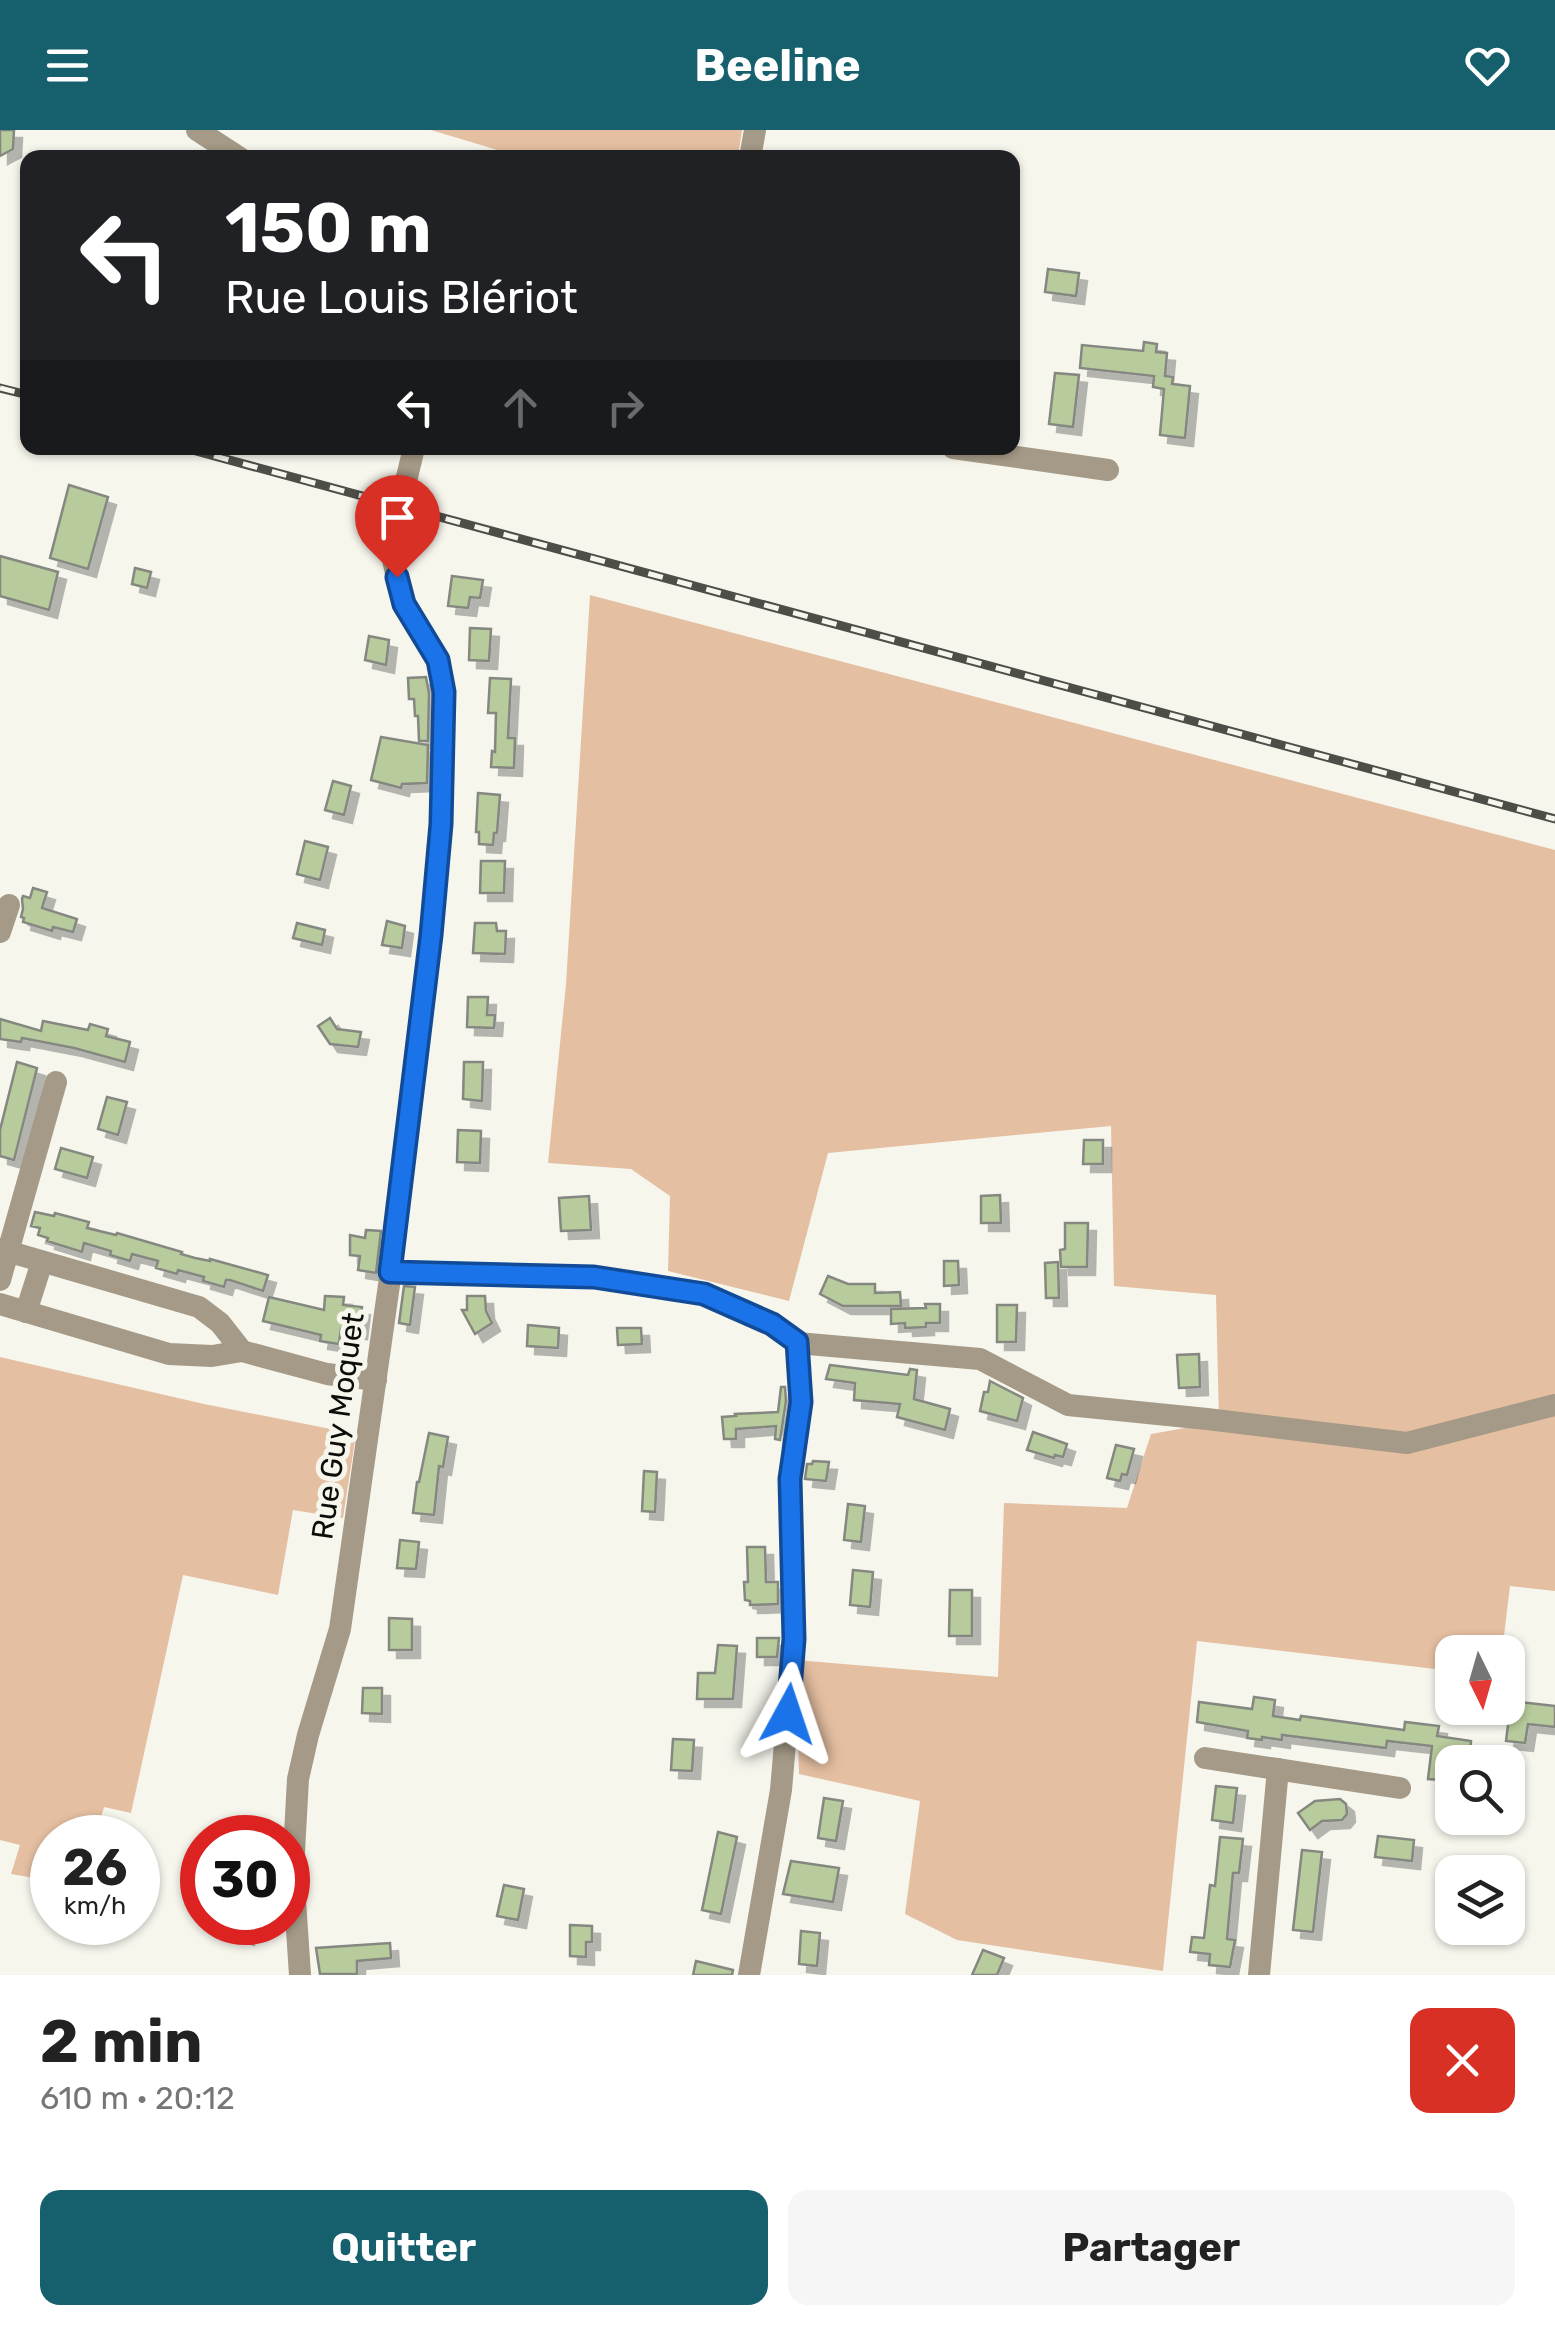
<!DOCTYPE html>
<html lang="fr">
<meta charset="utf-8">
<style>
:root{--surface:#fff;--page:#f6f6f6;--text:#222;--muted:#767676;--accent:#16606e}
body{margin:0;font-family:Rubik,sans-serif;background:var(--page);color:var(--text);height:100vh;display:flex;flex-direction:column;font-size:38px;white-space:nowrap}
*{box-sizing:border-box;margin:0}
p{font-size:32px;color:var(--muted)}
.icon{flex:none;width:55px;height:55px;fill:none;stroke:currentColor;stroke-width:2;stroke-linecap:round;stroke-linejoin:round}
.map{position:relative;height:1845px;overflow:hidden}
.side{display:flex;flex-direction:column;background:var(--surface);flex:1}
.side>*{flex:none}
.banner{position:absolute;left:20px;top:20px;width:1000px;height:305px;border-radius:20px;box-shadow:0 2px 8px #0004;background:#202124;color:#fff;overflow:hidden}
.needle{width:65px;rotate:175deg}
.buttons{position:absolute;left:1435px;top:1505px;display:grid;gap:20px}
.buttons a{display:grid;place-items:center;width:90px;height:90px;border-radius:20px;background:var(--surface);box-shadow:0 2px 8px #0004;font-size:50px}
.speed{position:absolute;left:30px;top:1685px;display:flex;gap:20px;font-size:50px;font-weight:700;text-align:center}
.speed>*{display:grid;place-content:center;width:130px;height:130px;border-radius:50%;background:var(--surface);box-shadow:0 2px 8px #0004;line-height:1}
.speed small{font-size:25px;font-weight:400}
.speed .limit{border:15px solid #d22;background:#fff;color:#111}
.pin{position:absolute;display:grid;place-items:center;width:85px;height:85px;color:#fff;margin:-102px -42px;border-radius:50% 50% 50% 0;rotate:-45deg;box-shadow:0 0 10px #0007}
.pin .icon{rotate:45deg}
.me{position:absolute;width:110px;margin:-55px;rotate:5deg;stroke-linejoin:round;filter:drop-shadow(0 0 8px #0008)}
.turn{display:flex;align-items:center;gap:35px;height:210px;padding:0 40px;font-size:45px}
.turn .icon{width:130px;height:130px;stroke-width:2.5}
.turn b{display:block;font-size:70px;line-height:85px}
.lanes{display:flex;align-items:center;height:95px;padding:0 40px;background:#0003;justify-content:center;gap:50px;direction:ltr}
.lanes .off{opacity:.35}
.round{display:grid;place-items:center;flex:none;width:105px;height:105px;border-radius:20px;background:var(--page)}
.headline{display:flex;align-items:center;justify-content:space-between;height:170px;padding:0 40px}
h1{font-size:60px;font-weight:700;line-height:75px}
.cta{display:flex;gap:20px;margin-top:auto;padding:20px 40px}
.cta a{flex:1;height:115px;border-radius:20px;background:var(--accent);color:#fff;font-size:40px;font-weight:700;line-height:115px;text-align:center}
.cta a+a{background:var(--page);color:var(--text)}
header{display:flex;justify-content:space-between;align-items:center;height:130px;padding:0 40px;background:var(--accent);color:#fff;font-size:45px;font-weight:700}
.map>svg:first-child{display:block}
.green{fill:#e5bfa2}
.building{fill:#b8cb9c;stroke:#858880;stroke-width:2.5;filter:url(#shadow)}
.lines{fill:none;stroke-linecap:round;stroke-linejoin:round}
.minor{stroke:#a59a87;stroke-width:22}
.rail-casing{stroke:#4e4e49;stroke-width:9}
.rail{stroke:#f6f6ed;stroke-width:5;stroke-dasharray:15;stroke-linecap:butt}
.minor-bridge{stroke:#a59a87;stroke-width:22}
.route-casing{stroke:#114b97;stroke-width:25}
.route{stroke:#1a73e8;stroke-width:18}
.labels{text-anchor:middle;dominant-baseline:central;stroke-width:10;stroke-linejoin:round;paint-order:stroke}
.street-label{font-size:30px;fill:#0c0c09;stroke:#f6f6ed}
</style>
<header><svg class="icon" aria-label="menu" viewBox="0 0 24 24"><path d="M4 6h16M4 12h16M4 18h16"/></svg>Beeline<svg class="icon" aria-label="heart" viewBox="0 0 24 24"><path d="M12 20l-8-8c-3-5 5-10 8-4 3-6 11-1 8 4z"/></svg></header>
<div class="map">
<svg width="1555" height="1845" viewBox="0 0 1555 1845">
<defs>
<filter id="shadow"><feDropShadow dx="8" dy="8" stdDeviation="0" flood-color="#0004"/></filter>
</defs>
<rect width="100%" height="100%" fill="#f6f6ed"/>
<!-- green -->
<g class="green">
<polygon points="431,0 742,0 738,27 521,27"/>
<polygon points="590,465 1555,720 1555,1461 1510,1456 1502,1522 1452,1522 1452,1541 1197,1511 1163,1841 957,1810 905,1784 920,1671 799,1644 796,1530 998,1547 1004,1373 1127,1378 1151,1304 1219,1292 1216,1165 1114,1156 1111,996 828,1023 789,1171 668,1141 670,1066 631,1039 548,1033 566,854"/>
<polygon points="0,1227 204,1274 356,1304 343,1388 293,1380 278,1465 183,1445 131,1683 104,1677 96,1707 52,1708 52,1751 11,1744 20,1715 0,1710"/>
</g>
<!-- building -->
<g class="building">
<polygon points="0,0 14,0 13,19 0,26"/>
<polygon points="1048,139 1079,143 1076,166 1045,162"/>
<polygon points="1144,212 1157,214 1156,222 1167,223 1165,246 1173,247 1172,254 1190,256 1185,308 1160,305 1164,259 1153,257 1154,246 1080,238 1082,215 1143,221"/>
<polygon points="1055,243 1079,245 1073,297 1049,294"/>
<polygon points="69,355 108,367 88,439 50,428"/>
<polygon points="0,426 58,442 49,480 0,466"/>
<polygon points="135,438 151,442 147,458 132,454"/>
<polygon points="452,446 483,450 480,468 470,467 468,478 448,476"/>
<polygon points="470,498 491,499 489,531 469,530"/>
<polygon points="369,506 389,510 386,535 365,530"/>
<polygon points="426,547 429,563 428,611 419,611 418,586 415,586 414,569 409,569 408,548"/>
<polygon points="490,548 511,549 508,608 515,608 514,638 491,637 492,621 495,622 496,583 488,583"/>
<polygon points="381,607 428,615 427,653 402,654 401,658 371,650"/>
<polygon points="333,651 351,656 344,685 325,680"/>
<polygon points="478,663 500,665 497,703 494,703 493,715 479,714 479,702 476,702"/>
<polygon points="305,711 328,717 320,750 297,744"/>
<polygon points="481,731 505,731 504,763 480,763"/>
<polygon points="33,758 47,762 42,778 77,789 73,802 53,797 52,801 23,792 24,788 21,787 23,779 22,769 23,766 30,768"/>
<polygon points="387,791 405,796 402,818 382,815"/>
<polygon points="297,793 325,800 322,815 293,808"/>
<polygon points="475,793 496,793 497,801 506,801 505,824 473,823"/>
<polygon points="468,867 488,867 487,885 495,885 494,898 467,897"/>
<polygon points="330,888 337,899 361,902 358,917 330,914 318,896"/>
<polygon points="0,889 41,901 43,891 88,900 90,894 108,899 106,906 130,912 125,932 74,918 22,908 21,912 0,909"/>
<polygon points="17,932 37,938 14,1030 0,1026 0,1000"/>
<polygon points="464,932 483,932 482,971 463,969"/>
<polygon points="107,967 127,972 118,1005 98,999"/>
<polygon points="458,1000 481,1001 480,1033 457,1032"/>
<polygon points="1084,1010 1103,1010 1103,1034 1083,1034"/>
<polygon points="61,1018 93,1027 87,1048 55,1039"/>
<polygon points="1000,1065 1001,1093 981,1093 981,1066"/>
<polygon points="589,1066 591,1100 561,1101 559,1068"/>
<polygon points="35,1082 54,1086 55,1083 89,1092 87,1098 116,1105 117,1103 182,1122 181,1124 195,1128 210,1131 210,1129 268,1145 263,1161 230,1150 226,1150 224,1157 203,1151 204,1147 178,1140 177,1144 156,1138 158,1131 132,1124 130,1131 110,1125 111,1121 84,1113 82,1122 47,1111 48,1108 38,1105 40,1098 31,1096"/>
<polygon points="1065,1093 1088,1093 1087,1137 1061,1137 1060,1120 1065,1119"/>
<polygon points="366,1100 381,1101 376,1143 358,1140 360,1126 350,1125 350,1105 365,1108"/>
<polygon points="944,1131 958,1131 959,1155 944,1156"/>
<polygon points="1058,1132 1059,1168 1046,1168 1045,1133"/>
<polygon points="828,1146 848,1154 875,1154 875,1163 900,1162 901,1176 843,1176 820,1164"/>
<polygon points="404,1156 415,1157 410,1195 399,1193"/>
<polygon points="325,1166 344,1167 343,1175 362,1177 359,1201 341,1199 339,1214 320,1211 321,1205 263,1191 269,1167 324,1180"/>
<polygon points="467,1166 485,1166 486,1181 492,1193 475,1204 462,1180 467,1180"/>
<polygon points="925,1174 940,1174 940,1193 926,1193 926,1197 905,1198 905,1193 891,1194 891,1179 926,1178"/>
<polygon points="997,1175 1017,1175 1016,1212 997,1212"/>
<polygon points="528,1195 559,1198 558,1218 527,1216"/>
<polygon points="617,1198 641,1198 642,1214 618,1215"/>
<polygon points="1199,1224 1200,1257 1179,1258 1177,1225"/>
<polygon points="830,1235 908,1245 910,1239 917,1240 914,1269 950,1279 945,1300 897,1287 900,1274 854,1270 855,1253 826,1249"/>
<polygon points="990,1251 1023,1268 1017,1291 980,1281 984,1262 988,1262"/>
<polygon points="781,1257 785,1257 786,1271 780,1310 775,1309 776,1296 736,1299 736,1309 724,1309 722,1287 736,1286 735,1284 778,1282"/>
<polygon points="1033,1302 1067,1314 1063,1327 1055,1325 1054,1328 1027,1320"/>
<polygon points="429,1303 448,1307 443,1337 439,1336 434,1385 413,1383 417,1352 419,1352"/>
<polygon points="1116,1315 1134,1319 1127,1345 1122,1344 1120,1351 1107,1348"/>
<polygon points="813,1331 829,1332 826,1351 805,1349 807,1334 812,1334"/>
<polygon points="644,1341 657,1342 655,1382 642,1381"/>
<polygon points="848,1374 865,1376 861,1412 844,1410"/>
<polygon points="400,1410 419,1412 416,1439 397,1438"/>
<polygon points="747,1417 765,1417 766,1452 778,1452 778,1474 750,1475 750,1471 745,1470 744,1452 748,1452"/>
<polygon points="853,1440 873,1442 870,1477 850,1475"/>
<polygon points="950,1460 972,1460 972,1506 949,1506"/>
<polygon points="389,1488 412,1489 412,1520 389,1520"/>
<polygon points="757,1508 779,1508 777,1527 757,1527"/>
<polygon points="718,1515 737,1516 733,1569 697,1569 698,1543 715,1543"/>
<polygon points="363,1558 382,1558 382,1584 362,1583"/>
<polygon points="1254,1567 1275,1570 1273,1586 1300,1590 1301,1586 1404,1600 1405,1592 1439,1596 1437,1606 1471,1611 1469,1632 1452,1632 1452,1642 1442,1641 1441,1650 1428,1649 1432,1616 1387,1611 1386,1618 1282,1605 1282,1610 1262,1607 1262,1610 1247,1608 1248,1601 1197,1592 1199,1572 1252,1579"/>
<polygon points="1511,1571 1555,1576 1555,1597 1528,1594 1525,1613 1506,1611"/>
<polygon points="673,1609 694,1610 692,1641 671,1640"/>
<polygon points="1216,1656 1237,1658 1233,1693 1212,1690"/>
<polygon points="824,1668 843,1671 836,1711 818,1708"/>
<polygon points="1340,1669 1346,1674 1347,1684 1342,1690 1322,1691 1310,1700 1298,1683 1315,1671"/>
<polygon points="718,1702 737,1707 721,1784 702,1780"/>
<polygon points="1378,1706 1414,1710 1412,1731 1375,1727"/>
<polygon points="1220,1707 1243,1709 1239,1743 1233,1743 1227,1809 1235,1810 1230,1837 1209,1835 1210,1824 1190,1822 1192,1807 1204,1808 1210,1755 1215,1756"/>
<polygon points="1302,1720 1322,1722 1313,1802 1293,1800"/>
<polygon points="791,1731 839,1738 833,1772 783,1764"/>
<polygon points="504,1755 524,1759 518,1790 497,1786"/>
<polygon points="211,1792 250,1792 246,1807 211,1796"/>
<polygon points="570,1795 592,1796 592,1812 586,1812 586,1827 570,1826"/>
<polygon points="801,1801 820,1803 817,1836 799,1834"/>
<polygon points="390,1813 391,1828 357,1831 357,1844 320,1844 316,1818"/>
<polygon points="983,1820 1004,1828 997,1845 972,1845"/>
<polygon points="696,1831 733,1840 732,1845 693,1845"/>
</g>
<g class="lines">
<!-- minor -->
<g class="minor">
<polyline points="197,0 240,28"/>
<polyline points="750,28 755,0"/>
<polyline points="953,318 1108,340"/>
<polyline points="407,347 414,318"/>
<polyline points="0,802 9,775"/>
<polyline points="0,1119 199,1177 220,1193 242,1221 212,1226 169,1224 0,1174"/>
<polyline points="391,1141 594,1147 704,1164 772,1194 797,1213 980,1229 1068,1275 1207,1289 1407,1313 1555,1275"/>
<polyline points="0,1150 56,952"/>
<polyline points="26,1182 42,1132"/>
<polyline points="242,1221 327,1244 376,1250"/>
<polyline points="1205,1628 1400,1658"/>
<polyline points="300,1845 293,1740 298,1649 308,1605 340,1499 391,1141 431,805 441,694 444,562 438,529 403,474 391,421 392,404"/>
<polyline points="749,1845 781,1660 794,1509 790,1349 801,1272 797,1213"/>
<polyline points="1259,1845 1278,1639"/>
</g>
<defs>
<g id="rail">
<polyline points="0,258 28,265"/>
<polyline points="185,318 1555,689"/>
</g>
</defs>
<!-- rail casing -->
<use href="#rail" class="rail-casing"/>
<!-- rail -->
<use href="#rail" class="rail"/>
<!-- minor-bridge -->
<polyline class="minor-bridge" points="392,404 407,347"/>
</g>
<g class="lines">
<defs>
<polyline id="route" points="397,447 404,474 438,530 444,562 441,694 431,805 390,1142 594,1147 704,1164 772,1194 797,1212 801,1272 790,1349 794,1509 788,1584"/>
</defs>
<!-- route casing -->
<use href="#route" class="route-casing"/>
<!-- route -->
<use href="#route" class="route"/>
</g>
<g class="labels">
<!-- street labels -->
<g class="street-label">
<text transform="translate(338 1296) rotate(-82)">Rue Guy Moquet</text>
</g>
</g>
</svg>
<div class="buttons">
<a><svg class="needle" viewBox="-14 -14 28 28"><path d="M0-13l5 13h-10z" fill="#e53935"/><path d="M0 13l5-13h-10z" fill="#767676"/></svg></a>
<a><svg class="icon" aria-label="search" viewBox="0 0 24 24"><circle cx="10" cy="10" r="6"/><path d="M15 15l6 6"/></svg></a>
<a><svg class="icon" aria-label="layers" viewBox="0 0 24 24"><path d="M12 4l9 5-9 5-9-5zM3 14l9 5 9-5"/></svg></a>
</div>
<div class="speed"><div>26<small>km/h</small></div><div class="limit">30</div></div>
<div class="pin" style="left:397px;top:447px;background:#d93025"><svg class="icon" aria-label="arrive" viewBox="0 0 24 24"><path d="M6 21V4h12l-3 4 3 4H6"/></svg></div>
<svg class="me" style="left:788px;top:1584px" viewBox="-20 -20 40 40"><path d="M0-17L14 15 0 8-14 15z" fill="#1a73e8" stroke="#fff" stroke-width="4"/></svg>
<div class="banner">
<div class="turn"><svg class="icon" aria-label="left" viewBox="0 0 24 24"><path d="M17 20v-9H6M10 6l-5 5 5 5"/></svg><div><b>150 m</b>Rue Louis Blériot</div></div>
<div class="lanes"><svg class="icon" aria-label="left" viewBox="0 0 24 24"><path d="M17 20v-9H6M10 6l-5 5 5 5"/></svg><svg class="icon off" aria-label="ahead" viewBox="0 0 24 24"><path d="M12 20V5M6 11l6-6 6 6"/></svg><svg class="icon off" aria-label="right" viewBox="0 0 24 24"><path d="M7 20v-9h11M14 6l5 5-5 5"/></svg></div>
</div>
</div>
<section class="side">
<div class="headline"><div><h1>2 min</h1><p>610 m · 20:12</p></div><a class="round" style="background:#d93025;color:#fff"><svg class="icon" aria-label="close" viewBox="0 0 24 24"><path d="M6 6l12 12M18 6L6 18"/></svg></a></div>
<div class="cta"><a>Quitter</a><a>Partager</a></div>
</section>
